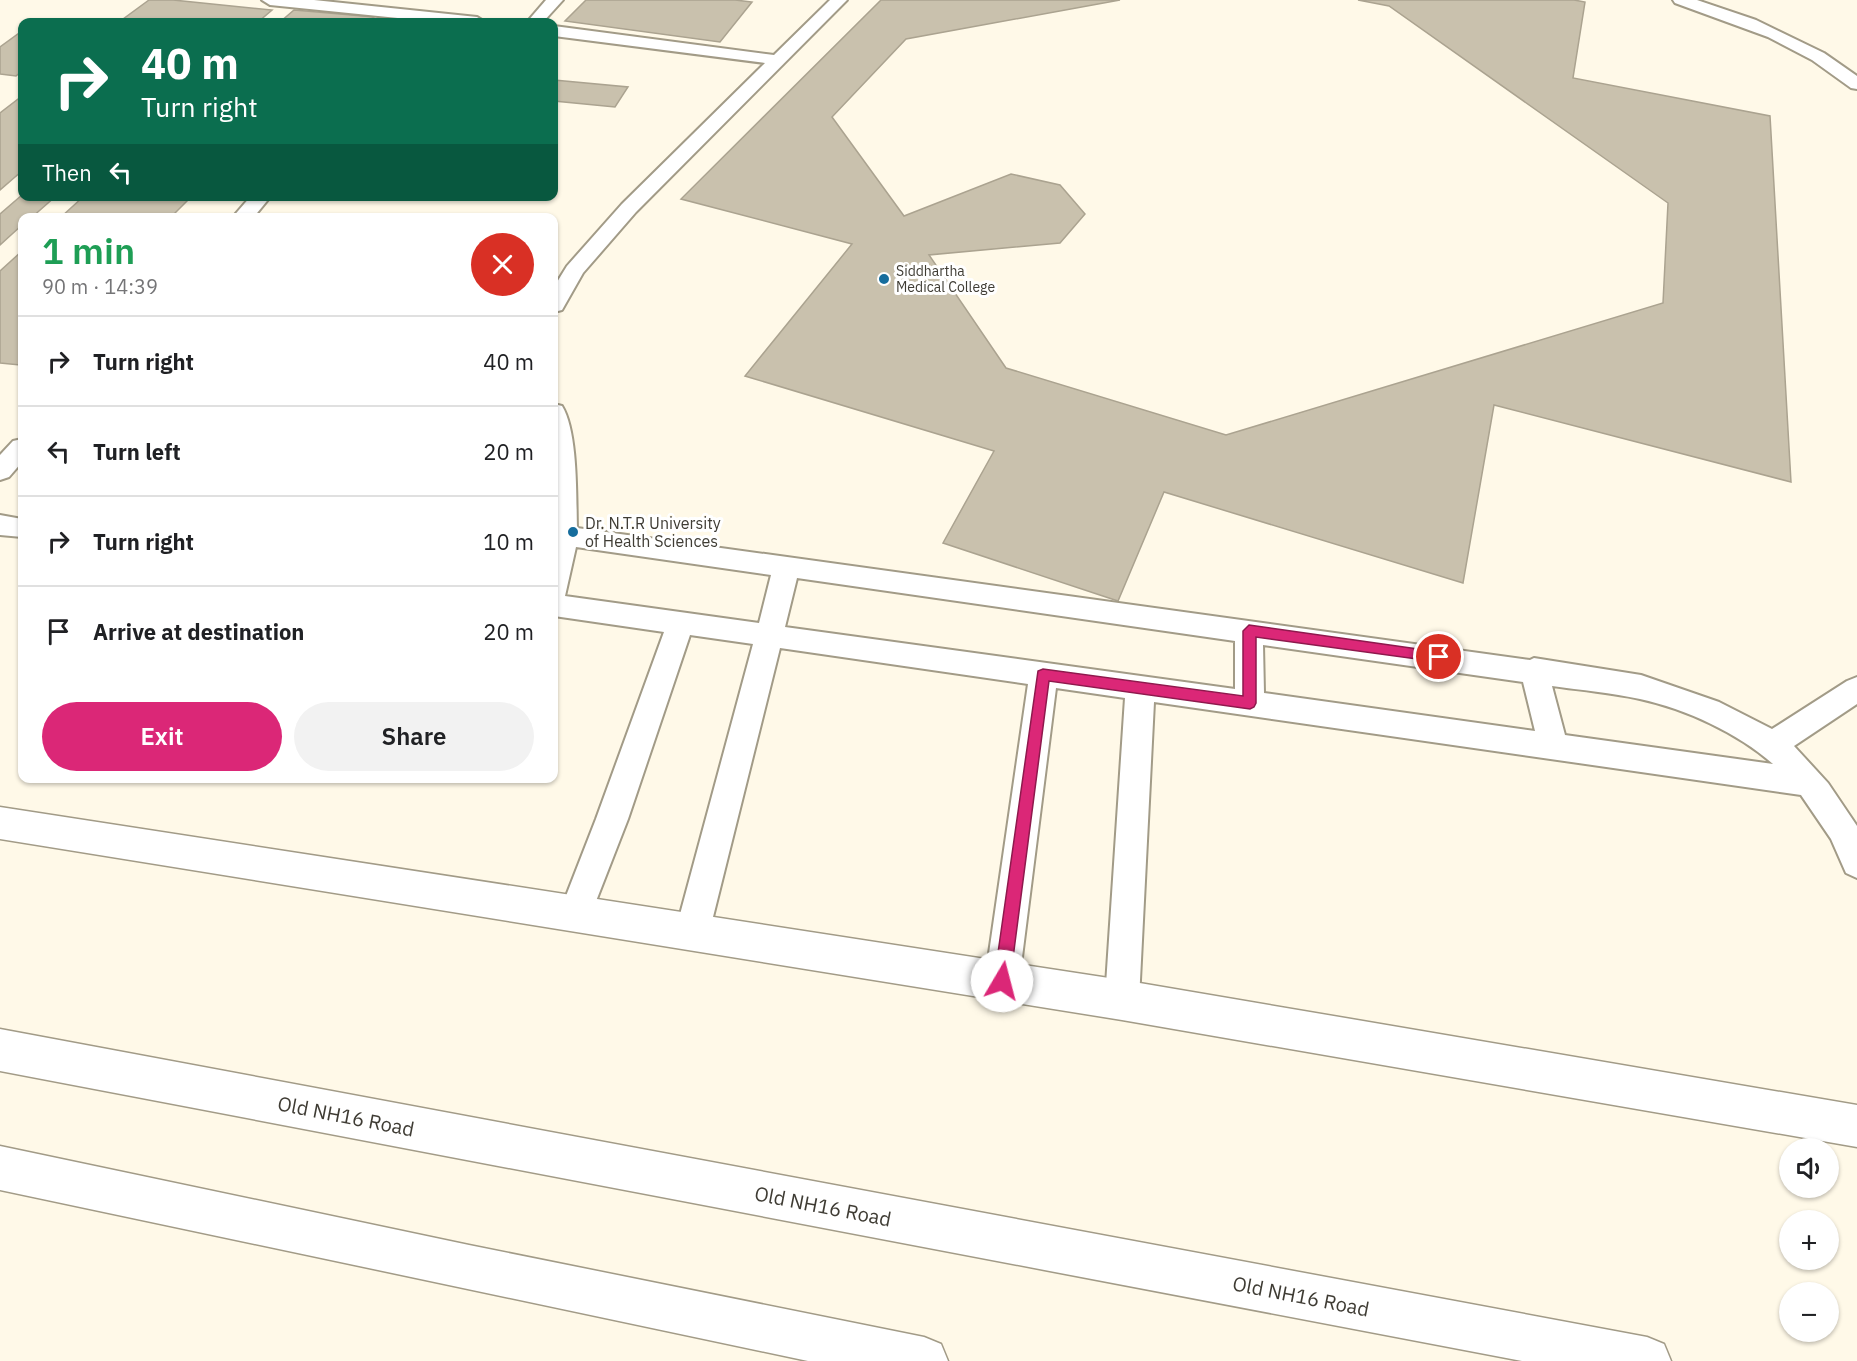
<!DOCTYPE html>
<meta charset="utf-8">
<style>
:root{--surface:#fff;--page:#f2f2f2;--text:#202124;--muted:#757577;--line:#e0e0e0;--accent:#db2777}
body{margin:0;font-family:"IBM Plex Sans",sans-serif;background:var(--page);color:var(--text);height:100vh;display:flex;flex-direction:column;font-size:22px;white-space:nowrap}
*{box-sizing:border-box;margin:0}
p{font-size:20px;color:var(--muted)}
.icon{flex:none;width:33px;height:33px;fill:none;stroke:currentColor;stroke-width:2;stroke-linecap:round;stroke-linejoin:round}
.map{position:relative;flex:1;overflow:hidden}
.details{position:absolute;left:18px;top:213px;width:540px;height:570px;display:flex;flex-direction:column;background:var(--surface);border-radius:12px;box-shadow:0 2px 4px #0004}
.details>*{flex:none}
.guide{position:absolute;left:18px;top:18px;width:540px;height:183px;border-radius:12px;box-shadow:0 2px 4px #0004;background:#0b6e4f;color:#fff;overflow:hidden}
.tools{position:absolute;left:1779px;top:1138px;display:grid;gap:12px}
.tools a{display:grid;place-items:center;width:60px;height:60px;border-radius:50%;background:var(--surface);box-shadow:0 2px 4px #0004;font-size:30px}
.pin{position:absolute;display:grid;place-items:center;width:51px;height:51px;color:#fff;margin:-26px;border:3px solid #fff;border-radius:50%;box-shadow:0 2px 6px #0007}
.me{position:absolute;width:66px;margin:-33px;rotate:8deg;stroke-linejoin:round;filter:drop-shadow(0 0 4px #0008)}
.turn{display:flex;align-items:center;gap:21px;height:126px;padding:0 24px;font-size:27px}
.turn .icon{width:78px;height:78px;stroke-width:2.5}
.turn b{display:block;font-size:42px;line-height:51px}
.then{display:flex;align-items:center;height:57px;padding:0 24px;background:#0003;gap:12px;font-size:22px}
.round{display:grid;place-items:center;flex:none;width:63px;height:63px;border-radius:32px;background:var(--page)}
.overview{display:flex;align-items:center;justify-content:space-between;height:102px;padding:0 24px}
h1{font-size:36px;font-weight:600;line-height:45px;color:#1e9e55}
.action{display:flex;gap:12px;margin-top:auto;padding:12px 24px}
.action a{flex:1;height:69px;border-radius:36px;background:var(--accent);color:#fff;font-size:24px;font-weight:600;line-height:69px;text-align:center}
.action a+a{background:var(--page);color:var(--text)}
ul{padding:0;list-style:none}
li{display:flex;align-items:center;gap:18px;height:90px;padding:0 24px;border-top:2px solid var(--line)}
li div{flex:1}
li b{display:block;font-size:22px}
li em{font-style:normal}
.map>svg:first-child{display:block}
.building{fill:#c9c1ad;stroke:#aba390;stroke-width:1.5}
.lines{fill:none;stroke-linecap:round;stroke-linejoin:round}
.lane-casing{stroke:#a29b87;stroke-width:4}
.secondary-casing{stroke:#a29b87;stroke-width:3}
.primary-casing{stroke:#a29b87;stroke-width:3}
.lane{fill:#fff;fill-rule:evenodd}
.secondary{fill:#fff;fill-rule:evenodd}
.primary{fill:#fff;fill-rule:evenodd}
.route{fill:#db2777;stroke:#8e194d;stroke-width:1.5}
.poi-dot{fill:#166d9d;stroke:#fff;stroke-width:2}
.labels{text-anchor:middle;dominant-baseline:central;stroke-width:6;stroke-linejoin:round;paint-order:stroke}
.far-poi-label{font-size:14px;fill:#3f3c34;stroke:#fff;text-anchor:start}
.poi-label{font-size:16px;fill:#3f3c34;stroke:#fff;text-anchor:start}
.near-street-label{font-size:20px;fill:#3f3c34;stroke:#fff}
</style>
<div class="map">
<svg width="1857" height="1361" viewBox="0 0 1857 1361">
<rect width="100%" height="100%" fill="#fff9e8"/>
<!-- building -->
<g class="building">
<polygon points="149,0 173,0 272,10 258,22 119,22"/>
<polygon points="586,0 735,0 752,2 720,42 565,21"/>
<polygon points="881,0 1120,0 906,39 832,117 904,216 1011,174 1060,185 1085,214 1060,243 929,255 1006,368 1226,435 1663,303 1668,203 1389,6 1358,0 1574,0 1585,2 1573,78 1770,116 1791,482 1494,405 1463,583 1164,492 1118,601 943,543 994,451 745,376 852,244 681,199"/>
<polygon points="294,10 374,17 369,22 280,22"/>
<polygon points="22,31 22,71 16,76 0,74 0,47"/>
<polygon points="554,80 628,87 615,107 554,101"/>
<polygon points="22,96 22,171 0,190 0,113"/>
<polygon points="22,195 56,196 31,218 22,218 22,225 0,245 0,214"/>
<polygon points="84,196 192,196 170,218 60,218"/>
<polygon points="22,251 22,363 20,365 0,363 0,271"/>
</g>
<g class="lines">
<defs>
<g id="lane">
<polygon points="262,0 314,0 477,17 485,22 437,22 270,5"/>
<polygon points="546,0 563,0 543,22 527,22"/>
<polygon points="830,0 847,0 636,212 583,273 562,310 554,312 554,287 567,266 622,204 765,63 554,36 554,26 774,55"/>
<polygon points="1673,0 1697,0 1756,20 1824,53 1857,76 1857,89 1851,88 1812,60 1768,37 1675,3"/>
<polygon points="251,196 271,196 253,218 232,218"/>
<path d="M554 404 562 406C578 432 576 497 577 528L1530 660 1534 658 1641 675 1719 702 1772 729 1847 681 1857 677V704L1794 746 1828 783 1857 826V878L1846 873 1831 839 1801 795 1154 702 1139 1000 1134 1012 1122 1017 1110 1012 1105 1000 1125 698 1056 688 1019 981 1014 993 1002 998 990 993 985 981 1028 684 780 648 709 933 704 944 692 949 680 944 675 933 753 644 690 635 628 819 591 914 587 925 575 930 563 925 559 914 596 819 664 632 554 616ZM576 547 771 575 759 623 565 596ZM797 578 1235 641V689L785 627ZM1263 645 1523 682 1535 731 1264 693ZM1552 686C1581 690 1612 693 1640 699 1686 709 1738 733 1773 764L1565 735Z"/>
<polygon points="22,439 22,462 9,477 0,480 0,455 13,441"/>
<polygon points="0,515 22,519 22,537 0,535"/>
</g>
<polygon id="secondary" points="0,807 1122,980 1857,1105 1857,1147 1122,1020 0,839"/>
<g id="primary">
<polygon points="0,1029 1647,1337 1664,1344 1671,1361 1522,1361 0,1071"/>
<polygon points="0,1146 469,1245 924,1337 941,1344 948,1361 808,1361 0,1190"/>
</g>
</defs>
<!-- lane casing -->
<use href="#lane" class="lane-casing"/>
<!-- secondary casing -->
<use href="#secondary" class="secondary-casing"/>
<!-- primary casing -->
<use href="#primary" class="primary-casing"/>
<!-- lane -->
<use href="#lane" class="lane"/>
<!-- secondary -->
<use href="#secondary" class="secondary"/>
<!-- primary -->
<use href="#primary" class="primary"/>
</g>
<!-- route -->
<polygon class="route" points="1249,625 1439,652 1446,657 1439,662 1256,637 1256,703 1254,707 1250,709 1049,681 1010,981 1008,987 1002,990 997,987 994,981 1038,671 1043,669 1243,696 1243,631"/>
<!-- markers -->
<g class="poi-dot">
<circle cx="884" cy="279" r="6"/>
<circle cx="573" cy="532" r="6"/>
</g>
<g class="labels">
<!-- far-poi labels -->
<g class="far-poi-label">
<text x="896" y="271">Siddhartha<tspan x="896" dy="16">Medical College</tspan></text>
</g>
<!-- poi labels -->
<g class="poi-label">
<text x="585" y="523">Dr. N.T.R University<tspan x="585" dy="18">of Health Sciences</tspan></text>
</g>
<!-- near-street labels -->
<g class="near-street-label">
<text transform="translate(346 1116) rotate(11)">Old NH16 Road</text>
<text transform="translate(823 1206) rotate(11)">Old NH16 Road</text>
<text transform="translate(1301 1296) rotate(11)">Old NH16 Road</text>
</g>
</g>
</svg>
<div class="tools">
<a><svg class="icon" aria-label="sound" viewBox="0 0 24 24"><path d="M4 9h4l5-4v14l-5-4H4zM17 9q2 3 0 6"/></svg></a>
<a>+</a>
<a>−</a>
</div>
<div class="pin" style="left:1439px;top:657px;background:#d93025"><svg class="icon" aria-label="arrive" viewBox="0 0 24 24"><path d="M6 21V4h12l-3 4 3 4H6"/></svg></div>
<svg class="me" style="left:1002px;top:981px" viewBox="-20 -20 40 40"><circle r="19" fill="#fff"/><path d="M0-13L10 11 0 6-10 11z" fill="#db2777"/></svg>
<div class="guide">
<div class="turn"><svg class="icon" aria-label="right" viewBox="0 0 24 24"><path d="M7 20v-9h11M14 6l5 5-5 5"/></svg><div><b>40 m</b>Turn right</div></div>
<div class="then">Then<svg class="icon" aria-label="left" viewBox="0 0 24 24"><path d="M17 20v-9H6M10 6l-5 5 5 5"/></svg></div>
</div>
<section class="details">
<div class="overview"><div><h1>1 min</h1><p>90 m · 14:39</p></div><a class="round" style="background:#d93025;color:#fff"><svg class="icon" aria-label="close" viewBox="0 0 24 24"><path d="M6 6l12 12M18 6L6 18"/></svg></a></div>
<ul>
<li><svg class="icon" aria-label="right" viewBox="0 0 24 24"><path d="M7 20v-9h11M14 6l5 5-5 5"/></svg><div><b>Turn right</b></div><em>40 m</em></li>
<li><svg class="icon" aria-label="left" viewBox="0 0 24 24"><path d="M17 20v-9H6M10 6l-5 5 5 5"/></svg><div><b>Turn left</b></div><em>20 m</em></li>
<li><svg class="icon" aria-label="right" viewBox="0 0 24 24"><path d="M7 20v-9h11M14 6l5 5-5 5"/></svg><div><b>Turn right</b></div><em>10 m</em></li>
<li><svg class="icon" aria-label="arrive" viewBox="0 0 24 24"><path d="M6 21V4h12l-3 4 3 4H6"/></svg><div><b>Arrive at destination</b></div><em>20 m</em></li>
</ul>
<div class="action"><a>Exit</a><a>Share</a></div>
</section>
</div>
